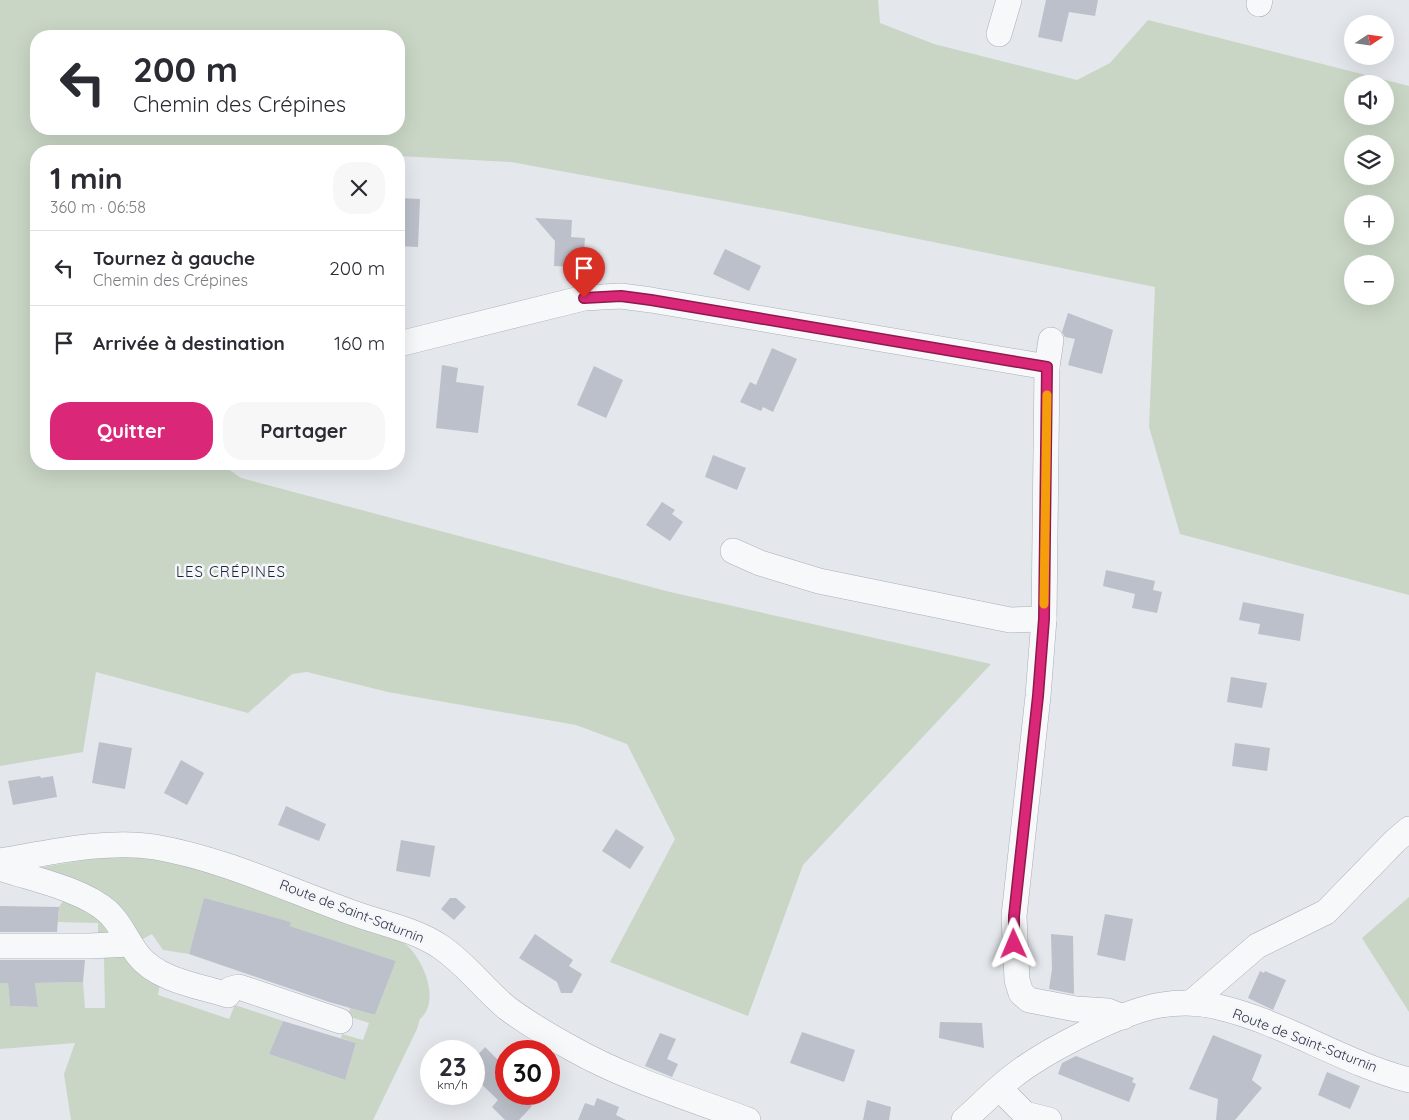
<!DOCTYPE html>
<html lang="fr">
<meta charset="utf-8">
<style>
:root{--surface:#fff;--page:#f7f7f7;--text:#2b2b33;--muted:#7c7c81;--line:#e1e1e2;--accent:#db2777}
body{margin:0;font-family:Quicksand,sans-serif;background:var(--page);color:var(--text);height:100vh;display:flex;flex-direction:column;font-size:19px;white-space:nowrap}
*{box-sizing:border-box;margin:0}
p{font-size:16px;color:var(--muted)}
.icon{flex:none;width:28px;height:28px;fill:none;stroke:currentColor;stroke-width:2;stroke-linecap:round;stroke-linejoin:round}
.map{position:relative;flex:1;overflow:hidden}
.drawer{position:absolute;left:30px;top:145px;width:375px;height:325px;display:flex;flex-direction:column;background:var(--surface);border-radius:20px;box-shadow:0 5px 20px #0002}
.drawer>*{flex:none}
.hud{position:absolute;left:30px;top:30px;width:375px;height:105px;border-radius:20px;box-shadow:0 5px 20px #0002;background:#fff;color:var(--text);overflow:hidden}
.needle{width:32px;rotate:77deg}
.tools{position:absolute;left:1344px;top:15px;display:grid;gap:10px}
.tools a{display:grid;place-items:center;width:50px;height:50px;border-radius:50%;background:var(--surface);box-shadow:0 5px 20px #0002;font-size:25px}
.speed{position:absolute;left:420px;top:1040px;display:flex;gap:10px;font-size:25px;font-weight:700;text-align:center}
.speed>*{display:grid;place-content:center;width:65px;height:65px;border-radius:50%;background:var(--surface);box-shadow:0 5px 20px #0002;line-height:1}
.speed small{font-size:12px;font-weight:400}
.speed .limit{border:8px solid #d22;background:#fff;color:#111}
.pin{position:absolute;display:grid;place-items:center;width:42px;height:42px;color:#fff;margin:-51px -21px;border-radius:50% 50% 50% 0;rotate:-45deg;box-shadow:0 0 5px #0007}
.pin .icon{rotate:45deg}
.me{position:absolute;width:55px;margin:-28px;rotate:359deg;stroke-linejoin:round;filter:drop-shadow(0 0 4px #0008)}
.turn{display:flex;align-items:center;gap:18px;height:105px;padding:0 20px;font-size:22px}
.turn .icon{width:65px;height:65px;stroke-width:2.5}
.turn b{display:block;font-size:35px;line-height:42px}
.round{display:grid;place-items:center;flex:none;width:52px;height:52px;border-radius:20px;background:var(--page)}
.head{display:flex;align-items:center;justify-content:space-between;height:85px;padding:0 20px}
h1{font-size:30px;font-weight:700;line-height:38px}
.cta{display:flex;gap:10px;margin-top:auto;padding:10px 20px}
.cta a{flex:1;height:58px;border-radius:20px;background:var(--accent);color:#fff;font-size:20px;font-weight:700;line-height:58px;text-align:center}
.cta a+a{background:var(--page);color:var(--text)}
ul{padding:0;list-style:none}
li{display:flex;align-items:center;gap:15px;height:75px;padding:0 20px;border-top:1px solid var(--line)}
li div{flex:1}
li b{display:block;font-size:19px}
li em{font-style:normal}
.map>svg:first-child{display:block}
.green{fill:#c9d6c5;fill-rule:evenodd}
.building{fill:#bbc0ca}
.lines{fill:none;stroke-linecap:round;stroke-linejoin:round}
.minor-casing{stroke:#a9aeb7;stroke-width:26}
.minor{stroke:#f7f8fa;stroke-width:25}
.route-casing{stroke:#8e194d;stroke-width:12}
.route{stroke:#db2777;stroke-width:9}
.slow{stroke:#f59e0b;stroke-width:9}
.labels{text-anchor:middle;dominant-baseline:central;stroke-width:5;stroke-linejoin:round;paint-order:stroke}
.street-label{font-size:14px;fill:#2b3445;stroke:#f4f6f9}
.neighbourhood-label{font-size:15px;letter-spacing:1px;fill:#1d2536;stroke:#f4f6f9}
</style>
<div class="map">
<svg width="1409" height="1120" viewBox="0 0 1409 1120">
<rect width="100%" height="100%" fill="#e4e7ec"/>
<!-- green -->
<g class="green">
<path d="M0 0H878L880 23 934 44 1077 80 1110 63 1148 20 1409 86V595L1180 534 1149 427 1155 287 785 212 511 162 399 156V151L281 149 275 151H36V464H221L241 478 670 592 991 664 803 865 748 1016 610 962 675 839 627 744 576 725 388 692 307 672 292 674 248 713 96 672 83 752 0 766ZM399 36V129H36V36ZM1352 84H1385V116H1352ZM1352 144H1385V176H1352ZM1352 204H1385V236H1352ZM1352 264H1385V296H1352Z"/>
<path d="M108 856 138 857 185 864 401 941C422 953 442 1001 420 1019L417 1029 373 1120H71L64 1074 75 1043 0 1049V983H8L10 1006 38 1007 35 983 83 982 85 1008H105L104 958 125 953 160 983 158 995 229 1019 235 1005 283 1021 269 1054 345 1080 356 1043 341 1038 342 1034 363 1040 369 1023 348 1016 350 1008 375 1015 396 961 290 926 291 922 204 899 189 954 163 950 152 934 137 942 38 868Z"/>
<polygon points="1409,897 1409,1012 1362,938"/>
<polygon points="65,898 98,912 109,933 98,938 98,923 58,922 59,907"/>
</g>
<!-- building -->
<g class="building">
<polygon points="1046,0 1098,0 1095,16 1069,12 1062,42 1038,37"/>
<polygon points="399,198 420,199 418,247 399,246"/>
<polygon points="535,218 572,220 571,237 585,238 583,267 554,266 555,241"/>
<polygon points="725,249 761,266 749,291 713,274"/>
<polygon points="1068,313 1113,330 1102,374 1068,365 1075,339 1065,337 1062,332"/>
<polygon points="772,348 797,359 773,412 763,407 761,411 740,402 750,382 756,385"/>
<polygon points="442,365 458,368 456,382 484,386 478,433 436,428"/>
<polygon points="594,366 623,380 606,418 577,405"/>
<polygon points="713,455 746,468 737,490 705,477"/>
<polygon points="662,502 675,510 672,514 683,522 670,541 646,525"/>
<polygon points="1106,570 1155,581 1153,590 1162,592 1157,613 1132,608 1135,594 1103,586"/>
<polygon points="1243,602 1304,614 1300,641 1258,634 1260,624 1239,620"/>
<polygon points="1231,677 1267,683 1262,708 1227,702"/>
<polygon points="99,742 132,748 125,789 92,783"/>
<polygon points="1235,743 1270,748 1267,771 1232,766"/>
<polygon points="181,760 204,773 187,805 164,793"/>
<polygon points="40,776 41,778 53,776 57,797 13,805 8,781"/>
<polygon points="286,806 326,824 319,841 278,825"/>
<polygon points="616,829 644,847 630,869 602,851"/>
<polygon points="401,840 435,846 430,877 396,871"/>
<polygon points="204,898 291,922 290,926 396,961 375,1015 329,1002 189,954"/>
<polygon points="450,898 456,898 466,907 454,920 441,909"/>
<polygon points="0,906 59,907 57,932 0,932"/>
<polygon points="1105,914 1133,919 1125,961 1097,955"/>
<polygon points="535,934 573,960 569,966 582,974 572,993 561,993 557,982 519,958"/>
<polygon points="1051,934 1073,936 1074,994 1049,989 1052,969"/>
<polygon points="0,960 85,960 83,982 35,983 38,1007 10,1006 8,983 0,983"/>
<polygon points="1260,971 1264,973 1265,971 1286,980 1273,1010 1248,998"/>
<polygon points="283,1021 356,1043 345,1080 269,1054"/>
<polygon points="940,1022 982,1023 984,1048 939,1038"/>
<polygon points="802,1032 855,1050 844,1082 790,1063"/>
<polygon points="660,1033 676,1039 667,1059 678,1064 672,1077 645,1066"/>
<polygon points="1213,1035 1262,1055 1252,1080 1262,1088 1235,1120 1216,1120 1218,1099 1189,1089"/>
<polygon points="485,1047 506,1068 506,1094 519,1094 532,1106 519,1120 505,1120 492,1107 498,1100 474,1077 474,1059"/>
<polygon points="1076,1056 1134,1078 1132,1082 1136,1084 1129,1102 1058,1074 1062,1063"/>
<polygon points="1327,1072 1360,1086 1350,1109 1318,1095"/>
<polygon points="597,1098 619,1107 616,1115 626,1120 578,1120 585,1103 594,1106"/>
<polygon points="867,1100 891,1107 889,1120 863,1120"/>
</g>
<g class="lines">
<defs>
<g id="minor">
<polyline points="1259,4 1260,0"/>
<polyline points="999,34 1009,0"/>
<polyline points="1051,340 1047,367 1044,619 1038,696 1014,916 1017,980 1021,993 1029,1000 1076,1009 1108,1011 1123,1017"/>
<polyline points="399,344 584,298 621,296 651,300 1047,367"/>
<polyline points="733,551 760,563 819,581 1010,620 1044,619"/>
<path d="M0 861C48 853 106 839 155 847 224 859 288 890 353 913 383 924 414 929 441 947 466 964 484 989 507 1008 527 1023 551 1037 573 1049 628 1080 690 1098 748 1120"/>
<path d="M0 868C32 879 82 889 107 911 120 922 127 941 138 955 157 980 199 986 228 995L231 989 239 987 340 1021"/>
<polyline points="0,946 90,946 130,944"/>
<polyline points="1192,1002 1257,946 1326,912 1395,841 1409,829"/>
<polyline points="999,1088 1025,1114 1049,1120"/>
<path d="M964 1120C980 1106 995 1090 1012 1077 1043 1052 1122 1011 1161 1005 1180 1002 1199 1002 1218 1007 1284 1022 1343 1063 1409 1080"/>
</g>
</defs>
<!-- minor casing -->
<use href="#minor" class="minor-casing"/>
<!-- minor -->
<use href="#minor" class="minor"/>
</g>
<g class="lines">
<defs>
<polyline id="route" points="584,298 621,296 651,300 1047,367 1044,619 1038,696 1014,916 1014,944"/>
</defs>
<!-- route casing -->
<use href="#route" class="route-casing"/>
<!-- route -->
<use href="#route" class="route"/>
<!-- slow -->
<polyline class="slow" points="1044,604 1047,395"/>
</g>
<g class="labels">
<!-- street labels -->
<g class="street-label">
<text transform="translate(352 911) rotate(21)">Route de Saint-Saturnin</text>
<text transform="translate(1305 1040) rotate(21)">Route de Saint-Saturnin</text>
</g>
<!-- neighbourhood labels -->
<g class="neighbourhood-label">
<text x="231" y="571">LES CRÉPINES</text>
</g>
</g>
</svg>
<div class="tools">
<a><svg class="needle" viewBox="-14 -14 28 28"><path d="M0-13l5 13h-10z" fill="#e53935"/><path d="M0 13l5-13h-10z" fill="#7c7c81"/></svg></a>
<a><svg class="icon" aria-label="sound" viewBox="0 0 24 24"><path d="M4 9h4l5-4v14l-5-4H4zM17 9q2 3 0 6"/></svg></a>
<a><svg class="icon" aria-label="layers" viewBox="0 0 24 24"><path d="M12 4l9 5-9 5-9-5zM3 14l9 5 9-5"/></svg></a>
<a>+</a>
<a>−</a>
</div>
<div class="speed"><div>23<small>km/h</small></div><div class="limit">30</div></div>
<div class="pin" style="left:584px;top:298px;background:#d93025"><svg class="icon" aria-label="arrive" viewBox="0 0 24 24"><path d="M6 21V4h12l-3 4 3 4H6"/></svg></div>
<svg class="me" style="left:1014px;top:944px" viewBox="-20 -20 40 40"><path d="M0-17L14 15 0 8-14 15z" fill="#db2777" stroke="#fff" stroke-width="4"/></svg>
<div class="hud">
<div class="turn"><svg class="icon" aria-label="left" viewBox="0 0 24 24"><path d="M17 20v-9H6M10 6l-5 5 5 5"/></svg><div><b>200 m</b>Chemin des Crépines</div></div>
</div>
<section class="drawer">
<div class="head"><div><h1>1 min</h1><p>360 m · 06:58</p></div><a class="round"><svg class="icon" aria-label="close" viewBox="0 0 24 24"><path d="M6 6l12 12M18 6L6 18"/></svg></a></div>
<ul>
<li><svg class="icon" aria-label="left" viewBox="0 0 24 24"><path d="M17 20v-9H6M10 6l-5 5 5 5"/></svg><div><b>Tournez à gauche</b><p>Chemin des Crépines</p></div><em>200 m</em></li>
<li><svg class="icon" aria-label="arrive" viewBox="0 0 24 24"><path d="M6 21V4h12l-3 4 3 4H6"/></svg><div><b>Arrivée à destination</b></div><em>160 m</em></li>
</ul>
<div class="cta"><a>Quitter</a><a>Partager</a></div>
</section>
</div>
